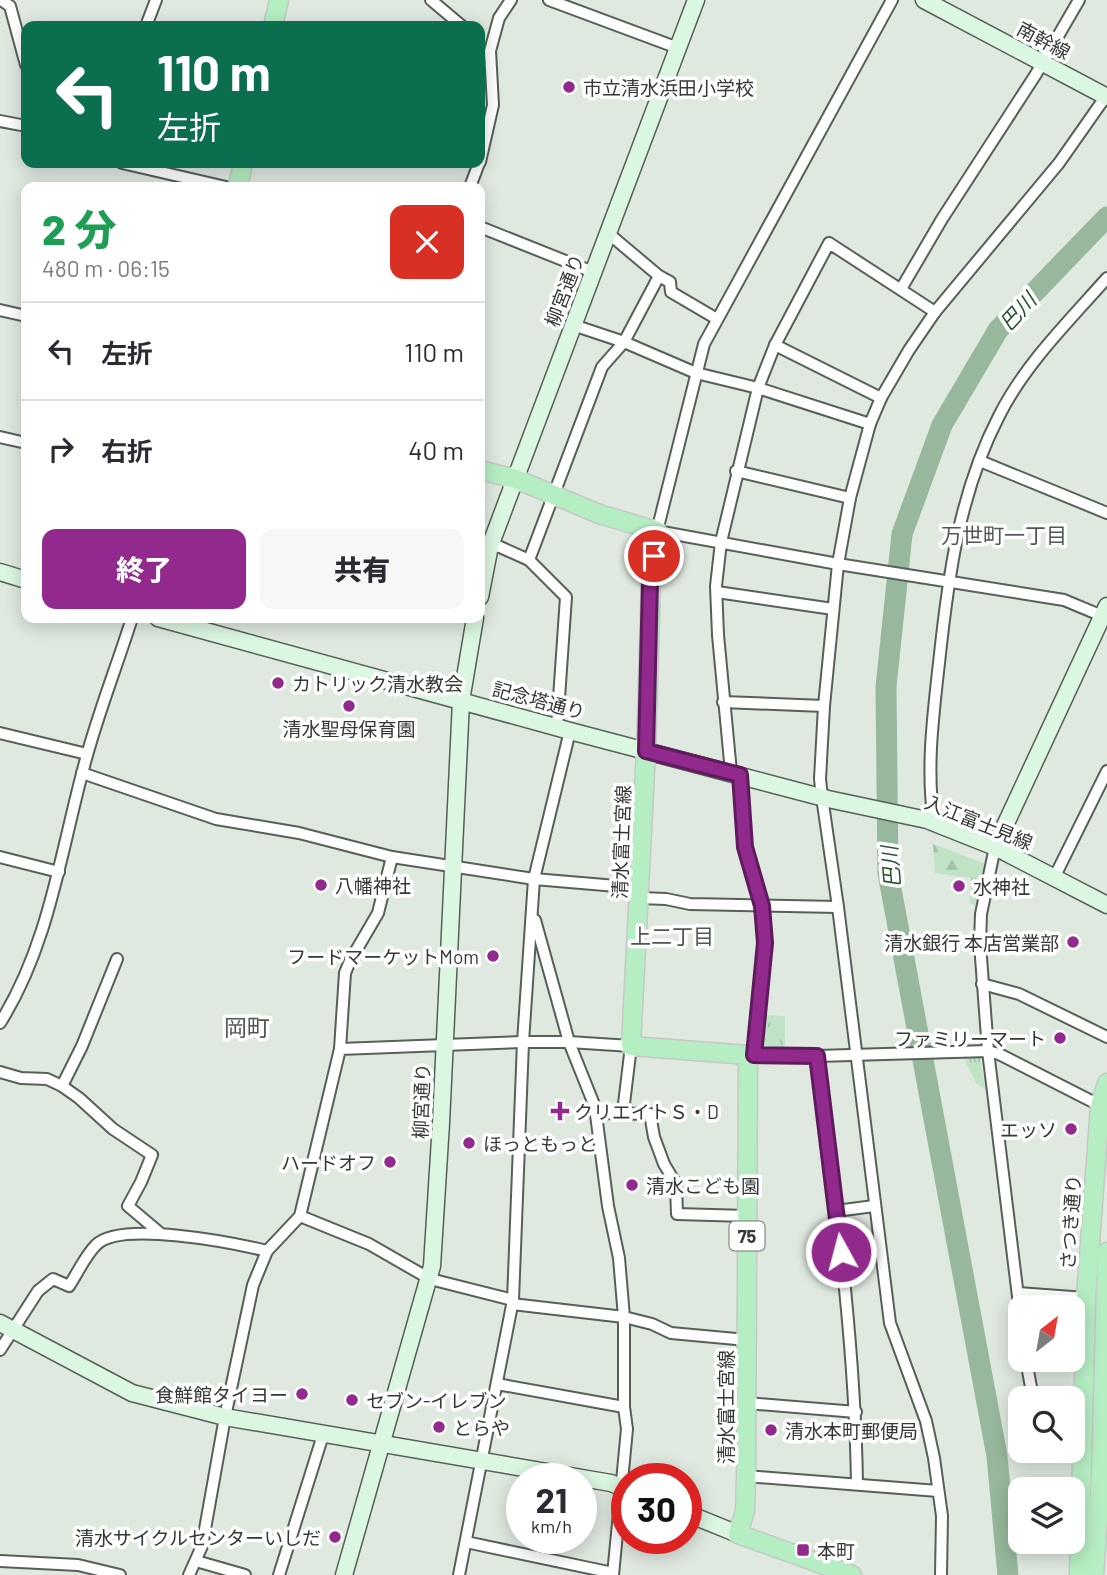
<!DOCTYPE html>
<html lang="ja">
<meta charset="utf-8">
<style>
:root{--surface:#fff;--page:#f7f7f7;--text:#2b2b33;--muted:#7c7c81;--line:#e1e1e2;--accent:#92298d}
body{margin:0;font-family:Barlow,"Noto Sans JP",sans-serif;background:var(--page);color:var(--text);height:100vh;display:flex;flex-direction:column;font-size:26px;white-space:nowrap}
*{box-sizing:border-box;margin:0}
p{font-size:23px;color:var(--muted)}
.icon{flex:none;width:38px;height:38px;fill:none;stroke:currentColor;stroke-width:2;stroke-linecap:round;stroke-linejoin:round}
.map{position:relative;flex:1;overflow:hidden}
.sheet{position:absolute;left:21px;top:182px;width:464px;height:441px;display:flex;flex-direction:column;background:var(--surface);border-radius:14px;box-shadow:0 4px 18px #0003}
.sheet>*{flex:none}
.hud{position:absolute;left:21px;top:21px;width:464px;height:147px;border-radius:14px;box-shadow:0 4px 18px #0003;background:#0b6e4f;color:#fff;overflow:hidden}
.needle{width:46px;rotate:31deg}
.fabs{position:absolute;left:1008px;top:1295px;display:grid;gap:14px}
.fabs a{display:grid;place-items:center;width:77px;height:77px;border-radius:14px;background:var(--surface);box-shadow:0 4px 18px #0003;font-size:35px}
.speed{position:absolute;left:506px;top:1463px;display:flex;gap:14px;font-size:35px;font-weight:700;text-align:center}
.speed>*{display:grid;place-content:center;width:91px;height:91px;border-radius:50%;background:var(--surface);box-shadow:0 4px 18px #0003;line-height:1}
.speed small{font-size:18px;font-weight:400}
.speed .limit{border:10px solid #d22;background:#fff;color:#111}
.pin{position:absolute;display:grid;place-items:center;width:60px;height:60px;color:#fff;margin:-30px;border:4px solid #fff;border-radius:50%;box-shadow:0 2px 7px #0007}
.me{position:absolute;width:77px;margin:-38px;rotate:353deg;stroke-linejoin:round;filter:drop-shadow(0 0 5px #0008)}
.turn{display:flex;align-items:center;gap:24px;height:147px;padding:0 21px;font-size:32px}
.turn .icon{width:91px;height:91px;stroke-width:2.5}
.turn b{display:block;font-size:49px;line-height:60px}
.round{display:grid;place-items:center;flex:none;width:74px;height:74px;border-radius:14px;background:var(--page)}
.head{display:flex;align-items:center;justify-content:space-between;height:119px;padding:0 21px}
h1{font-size:42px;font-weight:800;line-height:52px;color:#1e9e55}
.primary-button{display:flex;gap:14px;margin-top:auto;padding:14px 21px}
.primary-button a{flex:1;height:80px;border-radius:14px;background:var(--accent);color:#fff;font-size:28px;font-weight:800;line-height:80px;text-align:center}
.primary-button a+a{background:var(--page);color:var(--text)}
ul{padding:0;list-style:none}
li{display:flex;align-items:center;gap:21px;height:98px;padding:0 21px;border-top:2px solid var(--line)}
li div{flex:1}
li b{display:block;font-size:26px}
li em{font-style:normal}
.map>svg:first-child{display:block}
.grass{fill:url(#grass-tufts)}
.forest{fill:url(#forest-firs)}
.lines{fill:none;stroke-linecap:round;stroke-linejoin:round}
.river{stroke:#97b89c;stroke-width:21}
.street-casing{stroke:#566058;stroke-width:14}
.secondary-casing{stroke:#566058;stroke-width:19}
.primary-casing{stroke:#c6c8c7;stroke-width:21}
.street{stroke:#fff;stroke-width:10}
.secondary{stroke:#dbf6e1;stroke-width:16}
.primary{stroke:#b6eec3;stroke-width:18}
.route-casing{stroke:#5f1b5c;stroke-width:18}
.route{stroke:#92298d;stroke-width:12}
.poi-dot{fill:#92298d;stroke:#fff;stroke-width:2.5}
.labels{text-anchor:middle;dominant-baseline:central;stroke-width:7;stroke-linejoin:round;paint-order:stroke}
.shield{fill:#fff;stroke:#727472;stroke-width:2}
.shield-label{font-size:18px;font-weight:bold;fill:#353936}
.street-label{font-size:19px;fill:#353936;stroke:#fff}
.poi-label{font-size:19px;fill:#353936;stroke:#fff;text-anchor:start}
.water-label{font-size:21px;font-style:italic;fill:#225530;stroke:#fff}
.neighbourhood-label{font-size:21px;fill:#4e5750;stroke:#fff}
.quarter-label{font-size:23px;fill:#4e5750;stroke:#fff}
</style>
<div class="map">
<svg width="1107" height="1575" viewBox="0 0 1107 1575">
<defs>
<pattern id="grass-tufts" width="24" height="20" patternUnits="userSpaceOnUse" patternTransform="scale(1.75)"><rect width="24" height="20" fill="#c0e2c5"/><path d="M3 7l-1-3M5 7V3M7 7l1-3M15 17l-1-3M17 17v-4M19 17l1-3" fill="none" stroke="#a6c3aa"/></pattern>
<pattern id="forest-firs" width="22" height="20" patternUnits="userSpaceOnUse" patternTransform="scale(1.75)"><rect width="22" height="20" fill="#c0e2c5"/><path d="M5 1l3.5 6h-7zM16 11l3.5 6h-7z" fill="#a6c3aa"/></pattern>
</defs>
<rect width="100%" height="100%" fill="#dfe9e0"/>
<!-- grass -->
<g class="grass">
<polygon points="763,1015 785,1016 785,1049 761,1050"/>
<polygon points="964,1058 980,1058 985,1089 976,1083"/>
</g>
<!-- forest -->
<polygon class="forest" points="933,844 986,864 979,905 970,904 971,878 935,873"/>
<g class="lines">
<!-- river -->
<polyline class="river" points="1008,1575 997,1456 888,873 886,687 902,534 942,425 998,330 1107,217"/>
<defs>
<g id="street">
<polyline points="1,0 10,6 26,65"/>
<polyline points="431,0 462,26"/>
<polyline points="549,0 678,48"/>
<polyline points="892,0 704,344 657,531 838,564 1064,600 1107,618"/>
<polyline points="146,26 156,0"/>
<polyline points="0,121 26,126"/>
<polyline points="480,162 493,105 490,51 499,18 511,0"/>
<polyline points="122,163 226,187"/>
<polyline points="470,187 479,163"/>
<polyline points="480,227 593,272"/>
<polyline points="608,233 659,276 670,282 671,292 717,319"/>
<polyline points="901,289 942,219 1036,74 1079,0"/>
<polyline points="0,310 26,316"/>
<polyline points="573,325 624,342 696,373 758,388 870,424"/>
<polyline points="775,345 881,398"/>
<polyline points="0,437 26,443"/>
<polyline points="980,461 1107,513"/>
<polyline points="736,471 850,498"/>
<polyline points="480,544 500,547 529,560"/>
<polyline points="717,592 833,609"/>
<polyline points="723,702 824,706"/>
<polyline points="557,727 566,597 529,560 602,367 624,342 659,276"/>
<polyline points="0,733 87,754"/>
<polyline points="731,772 718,635 716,586 721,542 758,388 775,345 829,243 935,312"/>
<polyline points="82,773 216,819 299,833 392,857 534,879 640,888"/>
<polyline points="740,775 745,847 762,906 765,943 754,1055"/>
<path d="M934 823C926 769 933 717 939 663 948 578 959 493 999 416 1025 364 1069 321 1107 278"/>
<polyline points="995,847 981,914 980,944 988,1051 1020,1313"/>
<polyline points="0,857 59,872"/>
<polyline points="1054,878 1107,771"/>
<polyline points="640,898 666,899 690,904 838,907"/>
<polyline points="535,920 569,1042 595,1107 608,1206 619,1258 624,1317 624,1407 627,1429 613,1575"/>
<polyline points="982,984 1019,994 1107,1037"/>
<path d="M0 1023C48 947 60 856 83 770 96 718 116 669 132 618"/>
<polyline points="340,1049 345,973 350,961 378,913 392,857"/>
<polyline points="748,1055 817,1056 988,1051 999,1054 1103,1107"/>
<path d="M817 1056C835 1198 855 1341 857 1484"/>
<polyline points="0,1072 21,1078 47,1079 62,1086 79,1098 113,1129 152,1155 141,1182 128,1206 160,1233"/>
<polyline points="62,1086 82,1046 117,959"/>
<polyline points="596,1113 650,1114 654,1137 664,1164 676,1184 677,1214 747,1216"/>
<polyline points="836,1211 874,1206"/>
<polyline points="300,1216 369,1244 430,1279 513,1300"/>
<polyline points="1018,1293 1086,1298"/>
<polyline points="512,1304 624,1317 652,1324 671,1333 747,1340"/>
<path d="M0 1350 38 1291 53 1279 69 1286C77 1274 85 1256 96 1245 120 1220 234 1243 267 1251"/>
<polyline points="1026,1360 1033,1398"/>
<polyline points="497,1384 624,1407"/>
<polyline points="747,1403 856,1412"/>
<polyline points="1042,1451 1056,1451"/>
<polyline points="746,1476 938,1491"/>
<polyline points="466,1542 613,1573"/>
<polyline points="0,1561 78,1565 120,1575"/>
<polyline points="196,1561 245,1575"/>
<polyline points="189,1575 202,1546 225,1417 253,1285 267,1251 300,1216 340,1049 523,1042 569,1042 631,1046 623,1112"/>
<polyline points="279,1575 323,1435"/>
<polyline points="459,1575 513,1300 523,1042 534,879 570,731"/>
<polyline points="941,1575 942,1516 934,1458 926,1421 890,1323 838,907 822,797 820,779 824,706 838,564 850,498 870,424 881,398 909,350 935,312 1059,163 1106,96"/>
</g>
<g id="secondary">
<polyline points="924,0 1107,97"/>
<polyline points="0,572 26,580"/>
<polyline points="480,597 490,546 696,0"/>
<polyline points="158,618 570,731 828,799 927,820 995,847 1107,905"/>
<polyline points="995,847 1107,606"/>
<polyline points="0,1323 132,1393 225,1417 611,1483 626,1489"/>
<polyline points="686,1513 738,1534"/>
<polyline points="344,1575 432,1266 441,1123 461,701 475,618"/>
</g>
<g id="primary">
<polyline points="273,26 279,0"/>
<polyline points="238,187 243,163"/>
<polyline points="480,470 516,479 599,514 657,531 651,582 646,751 631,1046 748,1055 746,1476 745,1511 738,1534 852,1575"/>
<polyline points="1079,1575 1086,1298 1100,1106 1107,1083"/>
<polyline points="1094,1575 1101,1475 1107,1252"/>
</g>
</defs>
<!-- street casing -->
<use href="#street" class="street-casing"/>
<!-- secondary casing -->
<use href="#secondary" class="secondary-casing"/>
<!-- primary casing -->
<use href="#primary" class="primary-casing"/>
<!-- street -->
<use href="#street" class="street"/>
<!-- secondary -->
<use href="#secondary" class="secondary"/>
<!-- primary -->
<use href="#primary" class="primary"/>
</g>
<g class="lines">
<defs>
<polyline id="route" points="654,556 650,582 646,751 740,775 745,847 762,906 765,943 754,1055 817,1056 841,1252"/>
</defs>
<!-- route casing -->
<use href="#route" class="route-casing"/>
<!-- route -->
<use href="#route" class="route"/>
</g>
<!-- markers -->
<g class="poi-dot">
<circle cx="569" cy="87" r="7"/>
<circle cx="278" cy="683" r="7"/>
<circle cx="349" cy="706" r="7"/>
<circle cx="321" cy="885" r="7"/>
<circle cx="959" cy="886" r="7"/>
<circle cx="1073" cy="942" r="7"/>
<circle cx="493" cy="956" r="7"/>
<circle cx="1060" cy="1038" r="7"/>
<path d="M556.5 1100.5h7v7h7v7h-7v7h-7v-7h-7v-7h7z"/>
<circle cx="1071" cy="1129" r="7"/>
<circle cx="469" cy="1143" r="7"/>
<circle cx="390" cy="1162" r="7"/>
<circle cx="632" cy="1185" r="7"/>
<circle cx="302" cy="1394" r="7"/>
<circle cx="352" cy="1400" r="7"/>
<circle cx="439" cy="1427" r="7"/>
<circle cx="771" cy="1430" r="7"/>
<circle cx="335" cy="1537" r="7"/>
<rect x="796" y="1543" width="14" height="14" rx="3.5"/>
</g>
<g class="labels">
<!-- shield labels -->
<rect class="shield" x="729.5" y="1221.5" width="35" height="29" rx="5"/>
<g class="shield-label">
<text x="747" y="1236">75</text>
</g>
<!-- street labels -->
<g class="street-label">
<text transform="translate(1044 40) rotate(28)">南幹線</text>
<text transform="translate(564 290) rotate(-69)">柳宮通り</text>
<text transform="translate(539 700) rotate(15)">記念塔通り</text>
<text transform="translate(979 822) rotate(22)">入江富士見線</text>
<text transform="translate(621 842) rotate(-88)">清水富士宮線</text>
<text transform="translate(421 1101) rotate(-88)">柳宮通り</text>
<text transform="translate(1070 1222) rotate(-86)">さつき通り</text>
<text transform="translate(725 1407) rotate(-90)">清水富士宮線</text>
</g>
<!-- poi labels -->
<g class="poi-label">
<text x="583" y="87">市立清水浜田小学校</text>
<text x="292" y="683">カトリック清水教会</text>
<text x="349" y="728" text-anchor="middle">清水聖母保育園</text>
<text x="335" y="885">八幡神社</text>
<text x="973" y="886">水神社</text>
<text x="1059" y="942" text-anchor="end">清水銀行 本店営業部</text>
<text x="479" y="956" text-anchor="end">フードマーケットMom</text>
<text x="1046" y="1038" text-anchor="end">ファミリーマート</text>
<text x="574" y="1111">クリエイトＳ・D</text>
<text x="1057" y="1129" text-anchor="end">エッソ</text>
<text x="483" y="1143">ほっともっと</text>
<text x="376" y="1162" text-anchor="end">ハードオフ</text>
<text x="646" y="1185">清水こども園</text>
<text x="288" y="1394" text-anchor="end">食鮮館タイヨー</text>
<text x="366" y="1400">セブン-イレブン</text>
<text x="453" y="1427">とらや</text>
<text x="785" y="1430">清水本町郵便局</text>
<text x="321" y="1537" text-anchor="end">清水サイクルセンターいしだ</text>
<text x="817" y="1550">本町</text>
</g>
<!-- water labels -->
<g class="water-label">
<text transform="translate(1017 311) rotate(-47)">巴川</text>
<text transform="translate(890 867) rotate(-95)">巴川</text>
</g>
<!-- neighbourhood labels -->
<g class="neighbourhood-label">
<text x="1004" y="534">万世町一丁目</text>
<text x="672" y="935">上二丁目</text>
</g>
<!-- quarter labels -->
<g class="quarter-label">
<text x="247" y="1027">岡町</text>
</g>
</g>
</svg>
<div class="fabs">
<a><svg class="needle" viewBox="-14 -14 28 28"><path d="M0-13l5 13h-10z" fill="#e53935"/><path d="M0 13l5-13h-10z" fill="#7c7c81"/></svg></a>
<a><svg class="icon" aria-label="search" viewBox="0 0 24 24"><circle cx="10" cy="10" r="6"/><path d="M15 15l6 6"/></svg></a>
<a><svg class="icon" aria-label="layers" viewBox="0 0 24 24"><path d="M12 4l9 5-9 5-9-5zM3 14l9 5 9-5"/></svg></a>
</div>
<div class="speed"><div>21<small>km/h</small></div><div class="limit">30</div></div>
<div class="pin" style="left:654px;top:556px;background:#d93025"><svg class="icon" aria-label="arrive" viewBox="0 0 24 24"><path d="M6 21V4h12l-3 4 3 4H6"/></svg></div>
<svg class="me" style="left:841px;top:1252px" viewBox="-20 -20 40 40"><circle r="17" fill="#92298d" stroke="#fff" stroke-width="3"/><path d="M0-11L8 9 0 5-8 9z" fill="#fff"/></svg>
<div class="hud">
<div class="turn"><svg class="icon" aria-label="left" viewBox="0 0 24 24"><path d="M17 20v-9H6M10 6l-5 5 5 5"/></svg><div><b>110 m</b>左折</div></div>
</div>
<section class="sheet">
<div class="head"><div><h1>2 分</h1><p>480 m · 06:15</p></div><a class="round" style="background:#d93025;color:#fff"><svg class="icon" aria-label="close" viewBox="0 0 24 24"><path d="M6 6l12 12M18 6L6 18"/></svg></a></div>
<ul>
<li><svg class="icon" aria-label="left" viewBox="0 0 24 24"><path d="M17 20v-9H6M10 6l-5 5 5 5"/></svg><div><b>左折</b></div><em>110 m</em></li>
<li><svg class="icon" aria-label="right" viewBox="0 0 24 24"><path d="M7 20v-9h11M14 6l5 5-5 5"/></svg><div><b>右折</b></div><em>40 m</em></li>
</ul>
<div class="primary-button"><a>終了</a><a>共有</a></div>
</section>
</div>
